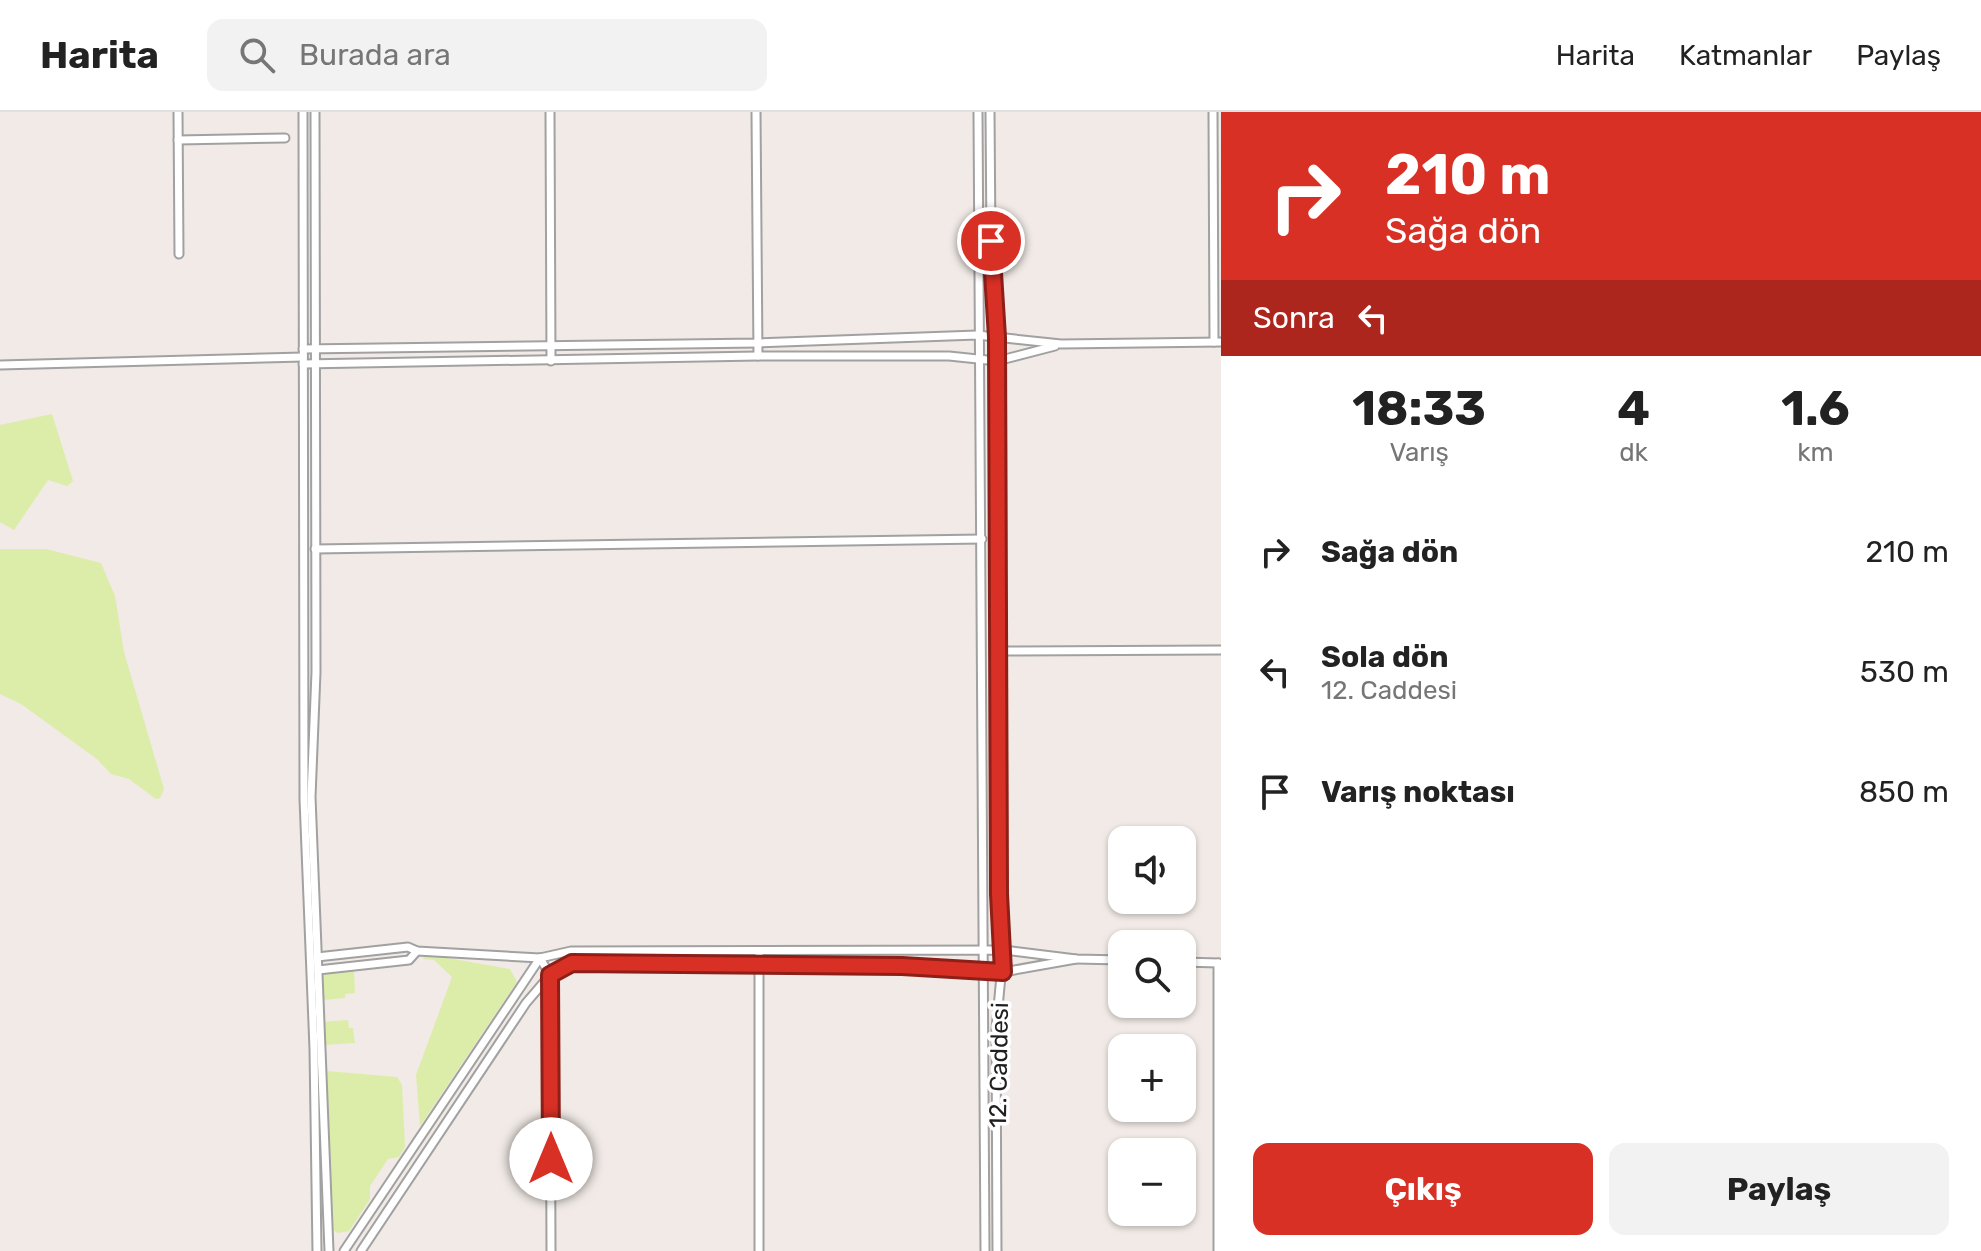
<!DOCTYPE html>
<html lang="tr">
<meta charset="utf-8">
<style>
:root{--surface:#fff;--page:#f2f2f2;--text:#222;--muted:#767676;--line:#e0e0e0;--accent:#d93025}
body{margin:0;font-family:Rubik,sans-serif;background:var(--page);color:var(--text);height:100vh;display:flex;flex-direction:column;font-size:30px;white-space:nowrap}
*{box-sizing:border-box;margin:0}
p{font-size:26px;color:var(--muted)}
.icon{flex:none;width:44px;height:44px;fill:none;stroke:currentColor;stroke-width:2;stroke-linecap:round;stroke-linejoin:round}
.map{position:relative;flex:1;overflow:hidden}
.sheet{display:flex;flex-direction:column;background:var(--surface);width:760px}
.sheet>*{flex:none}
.hud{background:#d93025;color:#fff;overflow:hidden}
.buttons{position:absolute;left:1108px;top:714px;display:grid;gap:16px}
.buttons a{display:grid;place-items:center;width:88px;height:88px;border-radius:16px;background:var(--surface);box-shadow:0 2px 6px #0004;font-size:40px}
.pin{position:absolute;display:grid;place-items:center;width:68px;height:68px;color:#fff;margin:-34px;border:4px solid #fff;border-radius:50%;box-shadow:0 2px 8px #0007}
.me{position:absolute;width:88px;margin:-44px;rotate:0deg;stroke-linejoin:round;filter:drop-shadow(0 0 6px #0008)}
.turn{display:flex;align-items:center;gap:28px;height:168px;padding:0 32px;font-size:36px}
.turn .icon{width:104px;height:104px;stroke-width:2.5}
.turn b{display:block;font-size:56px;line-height:68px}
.then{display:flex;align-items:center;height:76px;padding:0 32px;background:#0003;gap:16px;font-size:30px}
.eta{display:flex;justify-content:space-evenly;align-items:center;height:136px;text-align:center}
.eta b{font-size:48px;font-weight:700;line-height:56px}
.cta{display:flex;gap:16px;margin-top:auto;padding:16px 32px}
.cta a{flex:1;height:92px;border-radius:16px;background:var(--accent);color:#fff;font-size:32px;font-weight:700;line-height:92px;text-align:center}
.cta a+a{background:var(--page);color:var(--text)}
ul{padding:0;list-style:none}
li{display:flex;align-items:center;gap:24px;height:120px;padding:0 32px}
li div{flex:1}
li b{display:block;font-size:30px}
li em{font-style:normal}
header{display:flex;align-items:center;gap:48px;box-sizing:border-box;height:112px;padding:0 40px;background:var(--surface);border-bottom:2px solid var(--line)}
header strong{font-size:38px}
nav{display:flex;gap:44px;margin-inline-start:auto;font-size:28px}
.search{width:560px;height:72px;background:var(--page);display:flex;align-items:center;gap:20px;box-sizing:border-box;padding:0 28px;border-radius:16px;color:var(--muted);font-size:30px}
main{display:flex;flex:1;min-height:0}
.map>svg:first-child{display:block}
.grass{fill:#dcedaa}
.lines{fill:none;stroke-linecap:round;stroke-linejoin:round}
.minor-casing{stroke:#a1a1a1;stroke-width:11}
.minor{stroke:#fff;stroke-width:7}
.route-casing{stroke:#8d1f18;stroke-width:20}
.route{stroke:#d93025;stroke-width:14}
.labels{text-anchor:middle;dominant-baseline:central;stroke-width:7;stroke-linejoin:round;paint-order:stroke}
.street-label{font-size:24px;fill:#202020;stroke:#fff}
</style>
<header>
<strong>Harita</strong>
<div class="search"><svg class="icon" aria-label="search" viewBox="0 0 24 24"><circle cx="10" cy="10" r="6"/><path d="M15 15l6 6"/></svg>Burada ara</div>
<nav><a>Harita</a><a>Katmanlar</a><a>Paylaş</a></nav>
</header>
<main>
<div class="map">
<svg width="1221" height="1139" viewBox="0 0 1221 1139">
<rect width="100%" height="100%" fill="#f1eae6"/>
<!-- grass -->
<g class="grass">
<polygon points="52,302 73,369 67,374 48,368 14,418 0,410 0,313"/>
<polygon points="0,437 46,437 101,451 115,484 124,540 164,677 160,686 156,687 129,667 111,662 97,647 21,592 0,582"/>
<polygon points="425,842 510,857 517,870 420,1014 416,963 452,865 434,848 423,847"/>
<polygon points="354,859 355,881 345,882 345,886 323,888 321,861"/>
<polygon points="348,908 349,916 353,916 355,931 324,933 322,910"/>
<polygon points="327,959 397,965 402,973 405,1035 399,1045 388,1047 370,1074 370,1087 349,1119 338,1121 332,1117"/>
</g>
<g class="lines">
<defs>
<g id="minor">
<polyline points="178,0 179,142"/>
<polyline points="303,0 304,687 314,937 317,1139"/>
<polyline points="315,0 316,560 311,685 329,1139"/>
<polyline points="550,0 551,249"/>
<polyline points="756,0 758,244"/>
<polyline points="978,0 985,1139"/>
<polyline points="990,0 991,129 997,225 999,782 1004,832 996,917 997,1139"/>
<polyline points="1213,0 1214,230"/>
<polyline points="178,28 285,26"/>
<polyline points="303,237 758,231 977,223 1061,232 1221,230"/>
<polyline points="303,252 758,244 949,244 997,249 1055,234"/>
<polyline points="0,253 303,245"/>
<polyline points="315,437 982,427"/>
<polyline points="998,539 1221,538"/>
<polyline points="317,845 408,835 417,839 540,846 571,839 1004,838 1076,847 1122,848"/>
<polyline points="540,846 550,863 551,1139"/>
<polyline points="1182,850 1219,851"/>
<polyline points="318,858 409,848 417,839"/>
<polyline points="344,1139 540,846"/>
<polyline points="361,1139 526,891 550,863 572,851 902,854 1003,860 1076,847"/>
<polyline points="759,1139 759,840"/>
<polyline points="1218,1139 1218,851"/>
</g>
</defs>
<!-- minor casing -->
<use href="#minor" class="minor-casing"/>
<!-- minor -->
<use href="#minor" class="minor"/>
</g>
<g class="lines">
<defs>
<polyline id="route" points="551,1047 550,863 572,851 902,854 1003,860 999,782 997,225 991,129"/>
</defs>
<!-- route casing -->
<use href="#route" class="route-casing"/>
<!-- route -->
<use href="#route" class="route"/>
</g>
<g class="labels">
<!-- street labels -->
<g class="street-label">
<text transform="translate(999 953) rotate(-89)">12. Caddesi</text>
</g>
</g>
</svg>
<div class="buttons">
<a><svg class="icon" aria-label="sound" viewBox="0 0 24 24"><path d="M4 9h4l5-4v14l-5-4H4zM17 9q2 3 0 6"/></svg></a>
<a><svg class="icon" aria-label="search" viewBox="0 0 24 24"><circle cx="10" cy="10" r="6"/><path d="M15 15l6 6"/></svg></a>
<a>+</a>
<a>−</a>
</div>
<div class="pin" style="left:991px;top:129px;background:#d93025"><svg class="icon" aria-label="arrive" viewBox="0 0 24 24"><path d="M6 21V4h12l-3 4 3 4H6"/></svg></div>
<svg class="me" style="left:551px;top:1047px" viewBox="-20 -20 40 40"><circle r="19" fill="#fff"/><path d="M0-13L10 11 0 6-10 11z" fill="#d93025"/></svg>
</div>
<section class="sheet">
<div class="hud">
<div class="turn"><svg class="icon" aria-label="right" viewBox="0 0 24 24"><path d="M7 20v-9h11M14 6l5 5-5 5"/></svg><div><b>210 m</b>Sağa dön</div></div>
<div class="then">Sonra<svg class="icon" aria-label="left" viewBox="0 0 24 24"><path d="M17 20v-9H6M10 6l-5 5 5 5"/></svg></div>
</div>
<div class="eta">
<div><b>18:33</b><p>Varış</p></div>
<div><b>4</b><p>dk</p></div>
<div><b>1.6</b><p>km</p></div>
</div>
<ul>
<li><svg class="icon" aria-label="right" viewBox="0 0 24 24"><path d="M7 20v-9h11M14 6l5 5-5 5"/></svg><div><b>Sağa dön</b></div><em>210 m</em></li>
<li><svg class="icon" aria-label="left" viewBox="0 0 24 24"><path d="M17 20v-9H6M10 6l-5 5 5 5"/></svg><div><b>Sola dön</b><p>12. Caddesi</p></div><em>530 m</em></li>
<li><svg class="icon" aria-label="arrive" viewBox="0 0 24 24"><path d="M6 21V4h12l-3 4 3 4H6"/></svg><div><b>Varış noktası</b></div><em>850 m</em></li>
</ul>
<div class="cta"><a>Çıkış</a><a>Paylaş</a></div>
</section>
</main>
